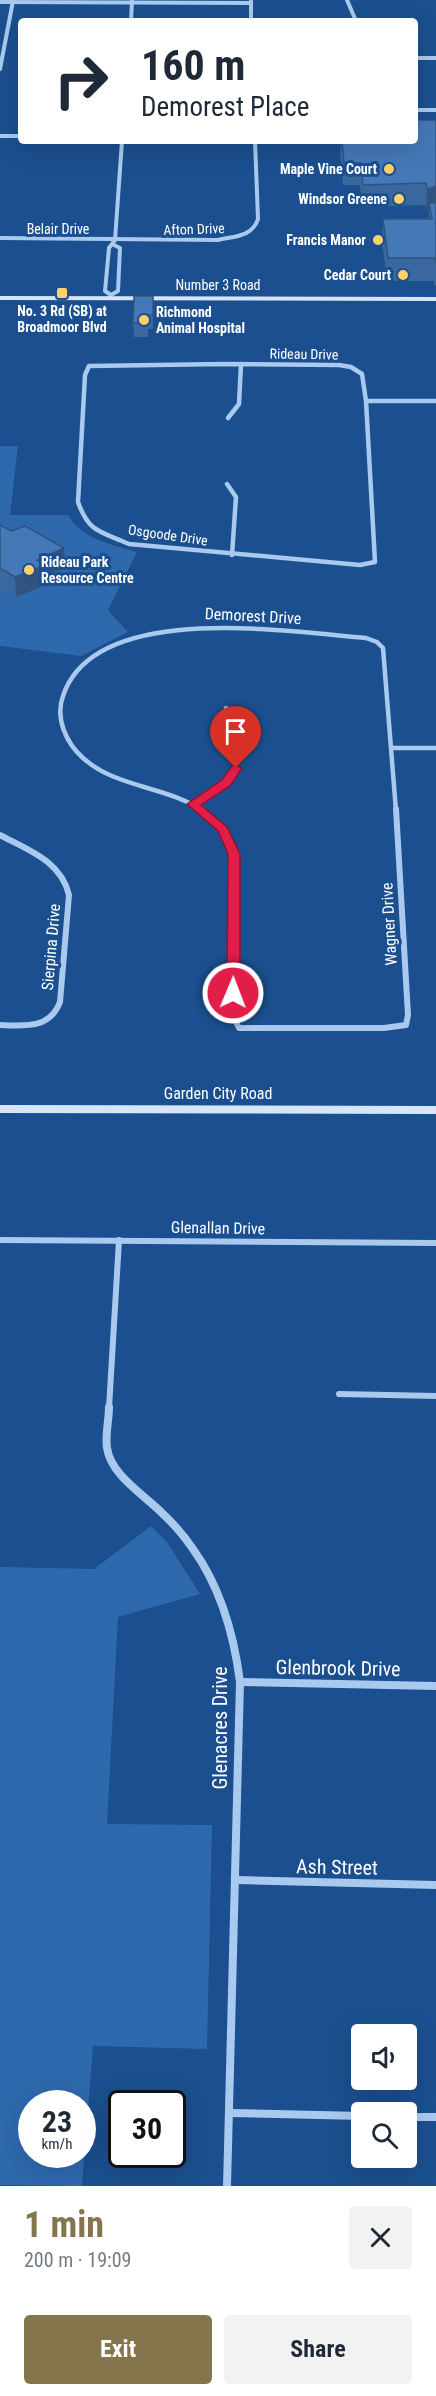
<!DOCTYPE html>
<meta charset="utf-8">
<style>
:root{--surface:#fff;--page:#f2f2f3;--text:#1f2937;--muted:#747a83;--accent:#84754c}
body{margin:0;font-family:"Roboto Condensed",sans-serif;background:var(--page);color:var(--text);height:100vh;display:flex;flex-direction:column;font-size:22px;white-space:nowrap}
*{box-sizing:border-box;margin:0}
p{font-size:20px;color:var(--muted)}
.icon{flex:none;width:33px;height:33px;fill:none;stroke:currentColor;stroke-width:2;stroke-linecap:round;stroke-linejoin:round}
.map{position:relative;height:2186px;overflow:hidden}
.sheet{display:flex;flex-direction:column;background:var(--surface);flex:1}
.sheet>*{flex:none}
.guide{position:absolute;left:18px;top:18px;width:400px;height:126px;border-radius:6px;box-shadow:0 6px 24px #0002;background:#fff;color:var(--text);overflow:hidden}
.buttons{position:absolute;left:351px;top:2024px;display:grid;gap:12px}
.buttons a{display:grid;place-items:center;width:66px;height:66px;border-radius:6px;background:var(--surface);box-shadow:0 6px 24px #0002;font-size:30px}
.speed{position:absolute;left:18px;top:2090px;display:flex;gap:12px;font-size:30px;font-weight:700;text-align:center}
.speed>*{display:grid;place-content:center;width:78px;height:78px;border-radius:50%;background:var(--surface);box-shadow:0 6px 24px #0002;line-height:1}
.speed small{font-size:15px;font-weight:400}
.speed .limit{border:3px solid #111;border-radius:9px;background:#fff;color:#111}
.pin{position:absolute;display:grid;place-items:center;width:51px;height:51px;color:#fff;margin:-62px -26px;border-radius:50% 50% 50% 0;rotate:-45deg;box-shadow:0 0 6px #0007}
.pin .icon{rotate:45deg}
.me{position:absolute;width:66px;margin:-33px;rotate:1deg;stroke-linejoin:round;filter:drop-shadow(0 0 4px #0008)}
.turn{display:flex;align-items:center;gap:21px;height:126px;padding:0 24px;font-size:27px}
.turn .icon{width:78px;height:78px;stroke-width:2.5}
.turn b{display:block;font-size:42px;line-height:51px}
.round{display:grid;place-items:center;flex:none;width:63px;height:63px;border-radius:6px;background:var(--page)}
.summary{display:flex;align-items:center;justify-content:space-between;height:102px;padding:0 24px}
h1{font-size:36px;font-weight:700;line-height:45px;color:var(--accent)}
.cta{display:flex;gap:12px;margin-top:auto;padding:12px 24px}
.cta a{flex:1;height:69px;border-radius:6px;background:var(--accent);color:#fff;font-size:24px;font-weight:700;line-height:69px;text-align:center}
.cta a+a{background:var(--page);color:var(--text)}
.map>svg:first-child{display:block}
.green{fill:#2e69ad;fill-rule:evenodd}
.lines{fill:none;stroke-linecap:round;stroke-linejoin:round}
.street-far3{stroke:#a9c9ee;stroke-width:4}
.street-far2{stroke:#a9c9ee;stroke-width:4.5}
.street-far1{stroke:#a9c9ee;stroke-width:6}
.street{stroke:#a9c9ee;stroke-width:8}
.secondary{fill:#d6e6fa;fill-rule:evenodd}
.wall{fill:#3a679d}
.shaded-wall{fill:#305480}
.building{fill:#4478b7;stroke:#305480;stroke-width:1.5}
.route{fill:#e11d48;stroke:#92132f;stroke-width:1.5}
.poi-dot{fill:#ffd166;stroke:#1b4f8f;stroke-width:2}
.labels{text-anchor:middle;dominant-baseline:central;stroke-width:6;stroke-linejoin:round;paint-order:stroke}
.far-poi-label{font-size:14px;font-weight:bold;fill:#fff;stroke:#1b4f8f;text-anchor:end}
.far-street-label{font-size:14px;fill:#fff;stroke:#1b4f8f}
.street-label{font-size:16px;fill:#fff;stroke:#1b4f8f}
.near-street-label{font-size:20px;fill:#fff;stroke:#1b4f8f}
</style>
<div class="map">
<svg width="436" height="2186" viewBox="0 0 436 2186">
<rect width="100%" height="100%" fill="#1b4f8f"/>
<!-- green -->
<g class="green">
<path d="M0 446H18L10 515H68C81 539 113 545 137 552L108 610 128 632 81 656 0 646Z"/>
<path d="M151 1526 167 1542 200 1594 118 1617 107 1824 212 1825 207 2049 93 2046 82 2186 0 2185V1567L94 1569ZM32 2103H82V2154H32Z"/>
</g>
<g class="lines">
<!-- street-far3 -->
<g class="street-far3">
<polyline points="347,0 356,21"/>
<polyline points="251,1 251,21"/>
<polyline points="0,2 251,3"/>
<polyline points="131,21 132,1"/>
<polyline points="416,58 436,58"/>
<polyline points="0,69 13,1"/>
<polyline points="416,110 436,110"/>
<polyline points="0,136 21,136"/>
<path d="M0 238 218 240C235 236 252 237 258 219L255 141"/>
<polyline points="111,295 118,291 120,248 114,245"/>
<polyline points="110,298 111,295 105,291 109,248 115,240 122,141"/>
</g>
<!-- street-far2 -->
<g class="street-far2">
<path d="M224 364 339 365 351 367 362 374 366 401 375 562 360 565 129 544C100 531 89 533 78 502L85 375 89 366Z"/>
<polyline points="366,401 436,401"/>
<polyline points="228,418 239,404 241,364"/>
<polyline points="227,484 236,497 232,555"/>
<polyline points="392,748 436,748"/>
<polyline points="193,804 217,790 235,772 236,727 226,708"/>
<path d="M203 811C167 786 116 788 83 758 66 743 55 718 63 696 95 600 290 632 366 638L377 642 383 648 396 811"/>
</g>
<!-- street-far1 -->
<g class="street-far1">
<polyline points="201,809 221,828 234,854 233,1016 239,1028 384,1028 406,1025 408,1015 396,809"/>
<path d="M0 835C28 850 61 861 69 895L60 1002C50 1029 25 1026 0 1025"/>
<polyline points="0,1240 436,1243"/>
<polyline points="339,1394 436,1396"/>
<polyline points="109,1408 119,1240"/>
</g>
<!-- street -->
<g class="street">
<path d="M109 1407C109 1420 105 1435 107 1448 111 1476 146 1496 163 1514 174 1524 184 1536 193 1549 221 1588 234 1635 240 1682L227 2186"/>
<polyline points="240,1682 436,1686"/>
<polyline points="236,1880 436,1885"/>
<polyline points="231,2113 362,2116"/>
<polyline points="406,2117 436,2117"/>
</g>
<!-- secondary -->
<g class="secondary">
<polygon points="0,296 436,297 436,301 0,300"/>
<polygon points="0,1105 436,1106 436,1114 0,1113"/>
</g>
</g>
<!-- wall -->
<g class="wall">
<polygon points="436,120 436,285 434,285 434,281 387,281 382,241 383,219 429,219 429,210 426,211 425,205 362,207 360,185 343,185 340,153 341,141 416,141"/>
<polygon points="153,296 153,329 148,329 148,337 134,337 133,323"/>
<polygon points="0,525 65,568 45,576 46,585 16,597 0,588"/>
</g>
<!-- shaded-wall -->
<g class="shaded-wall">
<polygon points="436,186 436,207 429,203 429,210 426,211 427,189"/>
<polygon points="64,548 65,568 45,576 46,585 16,597 15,577 37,560"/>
</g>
<!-- building -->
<g class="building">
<polygon points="416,120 436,120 436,186 427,189 426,183 363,185 361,163 344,163 342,141 416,141"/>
<polygon points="429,203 436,203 436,262 435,258 388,258 383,219 432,219"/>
<polygon points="134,296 153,296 153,315 148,315 148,323 133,323"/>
<polygon points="0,525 11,531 25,526 64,548 37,560 45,565 15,577 0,568"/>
</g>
<!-- route -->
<polygon class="route" points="236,765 242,768 231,785 201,805 227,827 240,854 240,993 233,997 227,993 228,854 218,831 187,804 222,780 232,766"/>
<!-- markers -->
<g class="poi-dot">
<circle cx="389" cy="169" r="6"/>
<circle cx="399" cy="199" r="6"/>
<circle cx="378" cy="240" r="6"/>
<circle cx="403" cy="275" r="6"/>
<rect x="56" y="287" width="12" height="12" rx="3"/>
<circle cx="144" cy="320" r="6"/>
<circle cx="29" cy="570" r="6"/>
</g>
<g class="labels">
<!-- far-poi labels -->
<g class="far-poi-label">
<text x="377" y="169">Maple Vine Court</text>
<text x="387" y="199">Windsor Greene</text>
<text x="366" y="240">Francis Manor</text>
<text x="391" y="275">Cedar Court</text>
<text x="62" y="311" text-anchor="middle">No. 3 Rd (SB) at<tspan x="62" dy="16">Broadmoor Blvd</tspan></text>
<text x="156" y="312" text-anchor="start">Richmond<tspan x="156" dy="16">Animal Hospital</tspan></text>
<text x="41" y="562" text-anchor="start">Rideau Park<tspan x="41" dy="16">Resource Centre</tspan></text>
</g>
<!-- far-street labels -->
<g class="far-street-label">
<text x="58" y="229">Belair Drive</text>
<text transform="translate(194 229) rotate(-2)">Afton Drive</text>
<text x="218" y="285">Number 3 Road</text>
<text transform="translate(304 354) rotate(1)">Rideau Drive</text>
<text transform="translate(168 535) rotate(8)">Osgoode Drive</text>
</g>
<!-- street labels -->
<g class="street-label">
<text transform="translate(253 616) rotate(3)">Demorest Drive</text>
<text transform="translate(389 924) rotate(-93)">Wagner Drive</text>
<text transform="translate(51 947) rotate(-85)">Sierpina Drive</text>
<text x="218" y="1093">Garden City Road</text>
<text transform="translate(218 1228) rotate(1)">Glenallan Drive</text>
</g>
<!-- near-street labels -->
<g class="near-street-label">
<text transform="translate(338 1668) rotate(1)">Glenbrook Drive</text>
<text transform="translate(220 1728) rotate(-90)">Glenacres Drive</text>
<text transform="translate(337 1867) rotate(1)">Ash Street</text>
</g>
</g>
</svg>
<div class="buttons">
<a><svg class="icon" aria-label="sound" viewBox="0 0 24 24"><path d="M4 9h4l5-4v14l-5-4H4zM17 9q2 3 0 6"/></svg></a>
<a><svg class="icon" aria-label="search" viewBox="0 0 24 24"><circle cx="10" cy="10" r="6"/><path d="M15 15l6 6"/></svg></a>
</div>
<div class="speed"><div>23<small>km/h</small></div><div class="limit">30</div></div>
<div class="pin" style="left:236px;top:768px;background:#d93025"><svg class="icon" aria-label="arrive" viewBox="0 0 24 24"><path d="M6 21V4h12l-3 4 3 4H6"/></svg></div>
<svg class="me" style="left:233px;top:993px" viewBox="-20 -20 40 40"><circle r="17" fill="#e11d48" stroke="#fff" stroke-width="3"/><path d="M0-11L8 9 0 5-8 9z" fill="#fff"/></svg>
<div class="guide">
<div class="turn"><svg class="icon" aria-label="right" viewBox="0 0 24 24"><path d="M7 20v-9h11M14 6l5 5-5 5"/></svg><div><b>160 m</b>Demorest Place</div></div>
</div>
</div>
<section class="sheet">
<div class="summary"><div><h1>1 min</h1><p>200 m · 19:09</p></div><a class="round"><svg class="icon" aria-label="close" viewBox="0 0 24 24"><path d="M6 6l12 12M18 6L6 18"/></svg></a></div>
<div class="cta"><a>Exit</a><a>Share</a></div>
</section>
